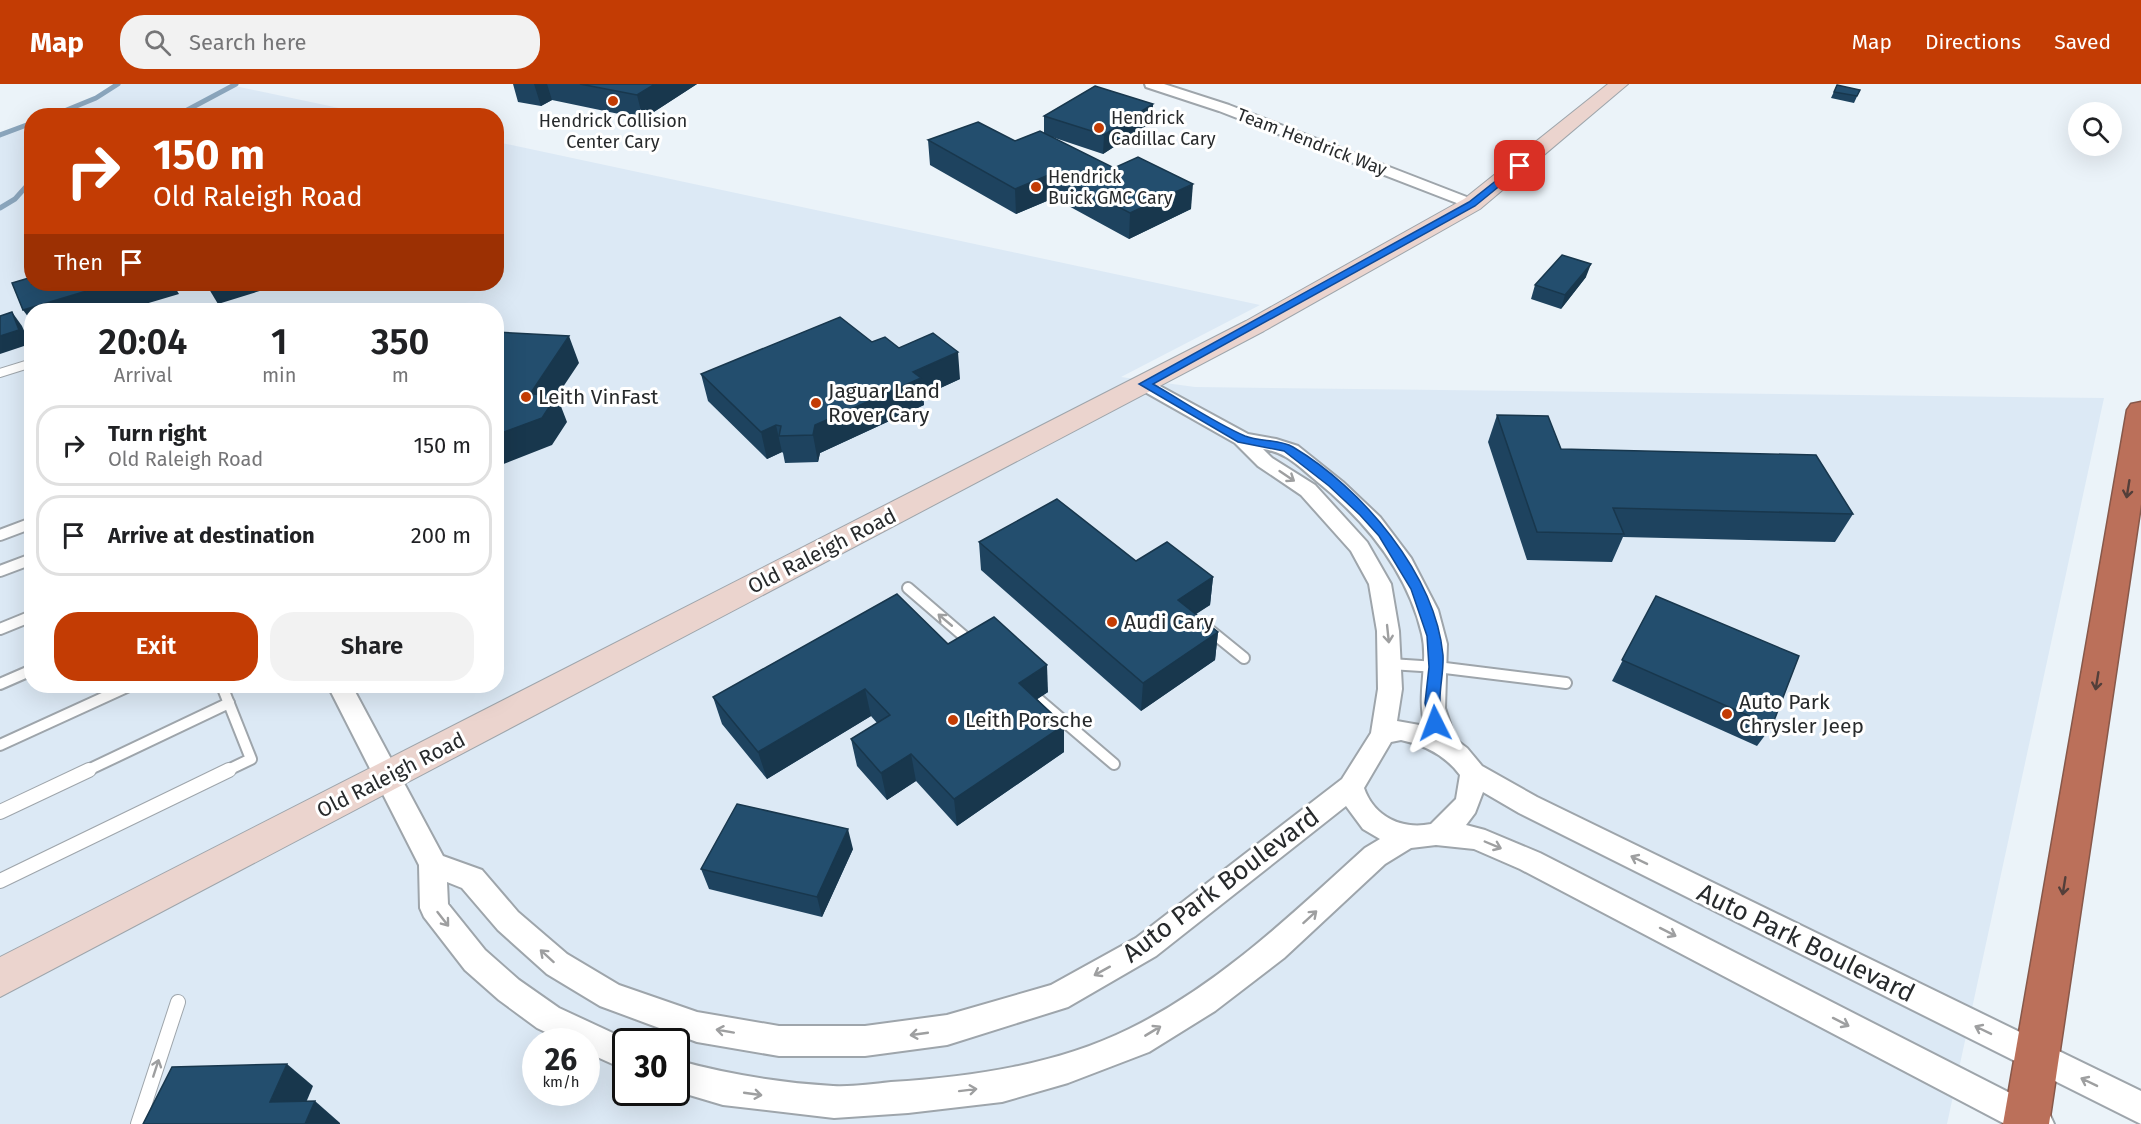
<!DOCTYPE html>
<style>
:root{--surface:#fff;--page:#f2f2f2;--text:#202124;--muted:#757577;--line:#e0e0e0;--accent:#c33c04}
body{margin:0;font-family:"Fira Sans",sans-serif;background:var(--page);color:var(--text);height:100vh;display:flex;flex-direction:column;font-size:22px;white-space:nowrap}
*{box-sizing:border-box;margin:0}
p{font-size:20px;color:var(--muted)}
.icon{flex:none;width:33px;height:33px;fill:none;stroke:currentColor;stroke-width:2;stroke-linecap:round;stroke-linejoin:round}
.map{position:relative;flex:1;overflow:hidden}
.sheet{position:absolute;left:24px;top:219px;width:480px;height:390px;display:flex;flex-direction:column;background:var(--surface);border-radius:24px;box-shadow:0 6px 24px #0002}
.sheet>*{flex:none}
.top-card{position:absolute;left:24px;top:24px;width:480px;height:183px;border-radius:24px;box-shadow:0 6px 24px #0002;background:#c33c04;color:#fff;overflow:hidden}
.tools{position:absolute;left:2068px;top:18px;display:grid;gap:12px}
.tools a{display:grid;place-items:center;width:54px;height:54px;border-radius:50%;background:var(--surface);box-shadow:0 6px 24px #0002;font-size:30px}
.speed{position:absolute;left:522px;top:944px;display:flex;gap:12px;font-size:30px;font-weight:700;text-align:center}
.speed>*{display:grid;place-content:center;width:78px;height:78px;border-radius:50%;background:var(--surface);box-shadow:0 6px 24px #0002;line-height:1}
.speed small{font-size:15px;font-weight:400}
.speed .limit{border:3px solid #111;border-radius:9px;background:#fff;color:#111}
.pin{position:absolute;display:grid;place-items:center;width:51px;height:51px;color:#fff;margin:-26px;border-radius:12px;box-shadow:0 3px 9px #0006}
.me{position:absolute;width:66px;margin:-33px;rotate:357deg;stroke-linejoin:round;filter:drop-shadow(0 0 4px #0008)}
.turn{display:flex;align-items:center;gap:21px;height:126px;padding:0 30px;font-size:27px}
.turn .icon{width:78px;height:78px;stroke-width:2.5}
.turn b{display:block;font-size:42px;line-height:51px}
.then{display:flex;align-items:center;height:57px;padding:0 30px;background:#0003;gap:12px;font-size:22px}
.eta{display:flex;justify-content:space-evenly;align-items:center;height:102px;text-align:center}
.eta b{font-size:36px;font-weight:600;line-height:42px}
.action{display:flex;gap:12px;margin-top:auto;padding:12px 30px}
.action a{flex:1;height:69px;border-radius:24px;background:var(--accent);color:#fff;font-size:24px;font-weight:600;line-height:69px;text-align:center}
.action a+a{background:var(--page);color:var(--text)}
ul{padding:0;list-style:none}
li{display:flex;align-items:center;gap:18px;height:81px;margin:0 12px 9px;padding:0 18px;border:3px solid var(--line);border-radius:24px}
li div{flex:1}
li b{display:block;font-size:22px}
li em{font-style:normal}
header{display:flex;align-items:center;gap:36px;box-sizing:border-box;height:84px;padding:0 30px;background:var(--accent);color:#fff}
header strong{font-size:28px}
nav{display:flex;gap:33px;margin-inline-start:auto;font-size:21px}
.search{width:420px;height:54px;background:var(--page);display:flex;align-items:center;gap:15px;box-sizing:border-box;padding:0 21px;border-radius:24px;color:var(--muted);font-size:22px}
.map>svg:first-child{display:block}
.built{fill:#dce9f5;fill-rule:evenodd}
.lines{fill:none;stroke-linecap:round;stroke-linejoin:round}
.stream{stroke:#8aa5bc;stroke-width:5}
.lane-far2-casing{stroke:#9ea5ab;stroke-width:10}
.lane-far1-casing{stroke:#9ea5ab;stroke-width:14}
.lane-casing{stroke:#9ea5ab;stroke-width:16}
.street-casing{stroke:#9ea5ab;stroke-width:4}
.secondary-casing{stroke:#9ea5ab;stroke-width:2}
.highway-casing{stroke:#87584a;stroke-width:3}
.lane-far2{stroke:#fff;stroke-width:8}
.lane-far1{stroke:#fff;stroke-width:10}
.lane{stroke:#fff;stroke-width:14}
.street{fill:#fff;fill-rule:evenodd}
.secondary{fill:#ebd4ce;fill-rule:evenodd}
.highway{fill:#bb705a;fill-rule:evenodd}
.wall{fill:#1e435f}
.shaded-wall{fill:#18374d}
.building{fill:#234e6e;stroke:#18374d;stroke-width:1.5}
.oneway{stroke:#9e9fa0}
.oneway2{stroke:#533f3a}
.route{fill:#1a73e8;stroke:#114b97;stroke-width:1.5}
.poi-dot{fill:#c33c04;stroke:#fff;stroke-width:2}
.labels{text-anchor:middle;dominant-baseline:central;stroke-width:6;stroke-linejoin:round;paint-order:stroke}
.far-poi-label{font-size:18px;fill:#272a2c;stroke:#fff;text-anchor:start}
.far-street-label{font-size:18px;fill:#272a2c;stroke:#fff}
.poi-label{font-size:21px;fill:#272a2c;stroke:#fff;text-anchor:start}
.street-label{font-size:21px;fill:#272a2c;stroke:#fff}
.near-street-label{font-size:26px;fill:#272a2c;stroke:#fff}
</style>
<header>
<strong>Map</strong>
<div class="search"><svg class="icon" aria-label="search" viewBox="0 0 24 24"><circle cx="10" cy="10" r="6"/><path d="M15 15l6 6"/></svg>Search here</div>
<nav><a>Map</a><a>Directions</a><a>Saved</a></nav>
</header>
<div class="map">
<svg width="2141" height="1040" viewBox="0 0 2141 1040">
<rect width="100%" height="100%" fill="#ebf3f9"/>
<!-- built -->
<g class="built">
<polygon points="118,0 225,0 372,31 52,31 96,14"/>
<path d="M31 39 32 200H496L497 58 1260 221 1121 293 1195 303 2104 314 1947 1040H0V51ZM32 226H496V602H32ZM536 957H586V1008H536ZM626 957H676V1008H626Z"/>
</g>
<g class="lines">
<!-- stream -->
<g class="stream">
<polyline points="52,32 96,14 118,0"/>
<polyline points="176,32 236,0"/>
<polyline points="0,51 32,39"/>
<polyline points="0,124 15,115 32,96"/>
</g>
<defs>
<polyline id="lane-far2" points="0,289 32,279"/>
<g id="lane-far1">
<polyline points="0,451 32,439"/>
<polyline points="0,487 32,475"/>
<polyline points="908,504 973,560"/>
<polyline points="1207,544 1244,574"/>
<polyline points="0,545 32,532"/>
<polyline points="1390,580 1437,583 1566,599"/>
<polyline points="0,600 32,586"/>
<polyline points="222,602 251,675 226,687"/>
<polyline points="1038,615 1114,680"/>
<polyline points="0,661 129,602"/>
<polyline points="86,687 229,619"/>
</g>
<g id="lane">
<polyline points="0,728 89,686"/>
<polyline points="0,797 229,686"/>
<polyline points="138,1040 178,918"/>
</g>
<g id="street">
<polygon points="1145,0 1164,0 1229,21 1477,117 1480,120 1472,125 1467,123 1219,27 1146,3"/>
<path d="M1145 294 1248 350 1276 355 1298 362 1343 398 1380 433 1411 474 1438 526 1447 560 1445 624 1455 655 1467 664 1482 682 1537 713 2141 1007V1040L1519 729 1483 708 1475 729 1466 741 1485 746 1540 769 2049 1029 2054 1040H2005L1520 785 1474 765 1436 761 1411 764 1385 780 1284 874 1215 927 1149 968 1068 999 1002 1018 908 1029 834 1034 723 1021 676 1007V976C727 990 780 999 833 1002 852 1003 872 1000 891 998 971 993 1056 981 1129 945 1219 901 1292 830 1365 764L1380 755 1363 745 1346 722 1156 872 1068 923 947 961 865 972H779L697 958 600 922 547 890 498 846 462 804 447 798 448 820 485 866 519 896 559 924 630 957H626V986L586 968V957H564L537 944 499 916 465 886 424 833 420 824 419 781 328 602H352L443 772 482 786 518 828 567 870 619 901 697 928 779 942H865L947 931 1051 901 1136 854 1342 695 1371 649 1378 605 1377 547 1369 500 1351 467 1301 411 1258 382 1235 359 1138 304 1136 300 1138 296ZM1263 365C1285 368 1297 381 1313 394 1364 435 1407 486 1422 550 1429 580 1416 611 1425 642L1397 637 1402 605 1399 547 1391 500 1367 458 1315 401 1272 374ZM1401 656C1425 661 1445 671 1460 691L1456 715 1431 740C1402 746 1374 733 1364 704L1391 658Z"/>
</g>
<polygon id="secondary" points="1608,0 1628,0 1480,125 1264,247 0,913 0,873 1246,237 1464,115"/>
<polygon id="highway" points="2141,318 2141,420 2049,1040 2003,1040 2127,326 2131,320"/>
</defs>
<!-- lane-far2 casing -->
<use href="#lane-far2" class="lane-far2-casing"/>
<!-- lane-far1 casing -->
<use href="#lane-far1" class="lane-far1-casing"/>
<!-- lane casing -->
<use href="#lane" class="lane-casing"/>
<!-- street casing -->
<use href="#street" class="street-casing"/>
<!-- secondary casing -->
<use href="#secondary" class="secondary-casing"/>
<!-- highway casing -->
<use href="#highway" class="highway-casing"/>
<!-- lane-far2 -->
<use href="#lane-far2" class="lane-far2"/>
<!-- lane-far1 -->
<use href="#lane-far1" class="lane-far1"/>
<!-- lane -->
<use href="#lane" class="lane"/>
<!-- street -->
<use href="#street" class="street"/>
<!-- secondary -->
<use href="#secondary" class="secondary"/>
<!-- highway -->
<use href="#highway" class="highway"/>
</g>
<!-- wall -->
<g class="wall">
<polygon points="513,0 697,0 643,35 552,16 541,22 518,18"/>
<polygon points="1837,1 1860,6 1854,19 1831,14"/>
<polygon points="1153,20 1152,38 1103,70 1052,53 1191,125 1129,155 1054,114 1016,130 930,81 928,56 1015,57 1044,49 1044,32"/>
<polygon points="1586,193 1561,225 1531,215 1535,201"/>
<polygon points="872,258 899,264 960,295 923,312 924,321 820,369 818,378 785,379 783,369 782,368 767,375 708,317 701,290"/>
<polygon points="1497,331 1561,365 1853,430 1835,458 1623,453 1612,478 1527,476 1488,358"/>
<polygon points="979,458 1213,493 1210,521 1195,530 1218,548 1215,576 1141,627 981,486"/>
<polygon points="1656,512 1772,642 1757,662 1612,597"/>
<polygon points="948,560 1048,608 1037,615 1064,641 1064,668 957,742 916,697 887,716 857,682 851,655 877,639 871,632 767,695 722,640 713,613"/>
<polygon points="853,765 822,833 709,805 701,785"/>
</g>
<!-- shaded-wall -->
<g class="shaded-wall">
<polygon points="534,0 547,0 552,16 541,22"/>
<polygon points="655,0 697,0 643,35 637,11"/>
<polygon points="1153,20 1152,38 1103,70 1104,51"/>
<polygon points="1053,89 1054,114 1016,130 1015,105"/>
<polygon points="1193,100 1191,125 1129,155 1130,129"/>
<polygon points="1591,180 1586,193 1561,225 1565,211"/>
<polygon points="110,200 173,200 179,210 125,226 32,226 32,238 23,226"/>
<polygon points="206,200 282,200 218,220"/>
<polygon points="12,228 22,242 30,260 0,270 0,252"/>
<polygon points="569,252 579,279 557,312 567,338 552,361 496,383 496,351 530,310"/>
<polygon points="958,268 960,295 923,312 924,321 820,369 818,378 813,351 815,341 913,288"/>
<polygon points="776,341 782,368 767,375 761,348"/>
<polygon points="1213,493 1210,521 1175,544 1178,516"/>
<polygon points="1218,548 1215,576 1141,627 1143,599"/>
<polygon points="1047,581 1048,608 1021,626 1019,599"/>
<polygon points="865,605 871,632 767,695 758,668"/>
<polygon points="1064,641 1064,668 957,742 954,715"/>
<polygon points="911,670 916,697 887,716 881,689"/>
<polygon points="848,745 853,765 822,833 817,813"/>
<polygon points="287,980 313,1002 297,1040 270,1018"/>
<polygon points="315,1017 340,1039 340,1040 305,1040"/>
</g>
<!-- building -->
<g class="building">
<polygon points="580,0 655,0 637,11"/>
<polygon points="1837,1 1860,6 1857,12 1834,8"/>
<polygon points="1095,2 1153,20 1104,51 1044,32"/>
<polygon points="978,38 1015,57 1040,47 1114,84 1138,73 1193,100 1130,129 1053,89 1015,105 928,56"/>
<polygon points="1562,171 1591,180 1565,211 1535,201"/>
<polygon points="32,193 32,200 110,200 23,226 12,199"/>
<polygon points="12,228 19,246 0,252 0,232"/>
<polygon points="840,233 872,258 885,253 899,264 933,249 958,268 913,288 921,294 815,341 813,351 779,352 781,342 776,341 761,348 701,290"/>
<polygon points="496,248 569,252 530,310 557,311 542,334 496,351"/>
<polygon points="1497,331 1548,332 1561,365 1816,371 1853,430 1613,424 1624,450 1537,448"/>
<polygon points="1057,415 1136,477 1167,458 1213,493 1178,516 1218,548 1143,599 979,458"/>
<polygon points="897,510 948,560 994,533 1047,581 1019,599 1064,641 954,715 911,670 881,689 851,655 890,631 865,605 758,668 713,613"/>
<polygon points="1656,512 1799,572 1772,642 1622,576"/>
<polygon points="737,720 848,745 817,813 701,785"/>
<polygon points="287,980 270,1018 315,1017 305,1040 143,1040 172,983"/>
</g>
<!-- one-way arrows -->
<defs><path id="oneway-shaft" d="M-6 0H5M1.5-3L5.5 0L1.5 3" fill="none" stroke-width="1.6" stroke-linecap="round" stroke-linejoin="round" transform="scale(1.5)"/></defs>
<g class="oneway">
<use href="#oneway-shaft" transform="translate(1287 392) rotate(34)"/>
<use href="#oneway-shaft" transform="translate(945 536) rotate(-140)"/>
<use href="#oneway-shaft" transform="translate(1388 550) rotate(84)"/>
<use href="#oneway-shaft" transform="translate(1493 761) rotate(23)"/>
<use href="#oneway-shaft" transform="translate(1639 776) rotate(-154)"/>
<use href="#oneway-shaft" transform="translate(1310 833) rotate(-42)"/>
<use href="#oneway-shaft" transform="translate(443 835) rotate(52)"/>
<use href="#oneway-shaft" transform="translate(1668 848) rotate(27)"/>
<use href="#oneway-shaft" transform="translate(547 872) rotate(-138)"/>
<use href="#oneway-shaft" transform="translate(1102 887) rotate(151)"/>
<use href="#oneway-shaft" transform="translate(1841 938) rotate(27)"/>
<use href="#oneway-shaft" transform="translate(1983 946) rotate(-154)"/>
<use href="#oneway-shaft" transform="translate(725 947) rotate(-170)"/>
<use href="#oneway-shaft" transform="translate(1153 947) rotate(-31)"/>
<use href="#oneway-shaft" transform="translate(919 950) rotate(172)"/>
<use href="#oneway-shaft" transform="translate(156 984) rotate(-72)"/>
<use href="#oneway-shaft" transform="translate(2089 998) rotate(-154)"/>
<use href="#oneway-shaft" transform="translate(968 1006) rotate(-7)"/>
<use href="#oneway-shaft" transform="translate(753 1010) rotate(8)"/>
</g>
<g class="oneway2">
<use href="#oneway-shaft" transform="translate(2128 405) rotate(99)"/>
<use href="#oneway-shaft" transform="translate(2097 597) rotate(99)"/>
<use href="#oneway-shaft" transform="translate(2064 802) rotate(99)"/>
</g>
<!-- route -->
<path class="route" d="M1517 80 1524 82 1475 122 1153 300C1183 317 1213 338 1245 352 1260 358 1279 355 1293 363 1362 404 1435 490 1443 571 1444 588 1439 605 1440 621 1441 629 1444 636 1441 643H1430L1425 619 1429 583 1427 552 1411 505 1379 452 1360 431 1329 402 1284 367 1238 358 1139 300 1469 118Z"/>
<!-- markers -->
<g class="poi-dot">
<circle cx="613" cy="17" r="6"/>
<circle cx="1099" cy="44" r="6"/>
<circle cx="1036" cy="103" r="6"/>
<circle cx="526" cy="313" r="6"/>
<circle cx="816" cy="319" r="6"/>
<circle cx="1112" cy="538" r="6"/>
<circle cx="1727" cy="630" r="6"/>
<circle cx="953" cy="636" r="6"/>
</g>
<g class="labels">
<!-- far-poi labels -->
<g class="far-poi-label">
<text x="1111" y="34">Hendrick<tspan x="1111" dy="21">Cadillac Cary</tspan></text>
<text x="613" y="37" text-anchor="middle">Hendrick Collision<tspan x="613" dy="21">Center Cary</tspan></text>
<text x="1048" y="93">Hendrick<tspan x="1048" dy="21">Buick GMC Cary</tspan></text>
</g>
<!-- far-street labels -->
<g class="far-street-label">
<text transform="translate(1312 58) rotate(21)">Team Hendrick Way</text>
</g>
<!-- poi labels -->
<g class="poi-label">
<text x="828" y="307">Jaguar Land<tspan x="828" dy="24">Rover Cary</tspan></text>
<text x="538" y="313">Leith VinFast</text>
<text x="1124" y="538">Audi Cary</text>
<text x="1739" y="618">Auto Park<tspan x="1739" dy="24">Chrysler Jeep</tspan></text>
<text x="965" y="636">Leith Porsche</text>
</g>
<!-- street labels -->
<g class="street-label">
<text transform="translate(822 467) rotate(-27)">Old Raleigh Road</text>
<text transform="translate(391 691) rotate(-27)">Old Raleigh Road</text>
</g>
<!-- near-street labels -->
<g class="near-street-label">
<text transform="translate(1221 801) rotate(-37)">Auto Park Boulevard</text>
<text transform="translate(1806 859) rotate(26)">Auto Park Boulevard</text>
</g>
</g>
</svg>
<div class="tools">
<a><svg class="icon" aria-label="search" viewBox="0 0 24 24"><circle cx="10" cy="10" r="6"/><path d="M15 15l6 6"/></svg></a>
</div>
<div class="speed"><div>26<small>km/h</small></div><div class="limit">30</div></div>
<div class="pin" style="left:1520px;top:82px;background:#d93025"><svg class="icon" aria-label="arrive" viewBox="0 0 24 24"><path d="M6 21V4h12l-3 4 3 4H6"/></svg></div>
<svg class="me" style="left:1435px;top:639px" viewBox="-20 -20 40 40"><path d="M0-17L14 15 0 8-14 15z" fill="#1a73e8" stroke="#fff" stroke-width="4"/></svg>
<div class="top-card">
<div class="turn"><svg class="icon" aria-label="right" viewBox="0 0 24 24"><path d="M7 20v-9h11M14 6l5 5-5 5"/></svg><div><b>150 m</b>Old Raleigh Road</div></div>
<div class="then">Then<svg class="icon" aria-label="arrive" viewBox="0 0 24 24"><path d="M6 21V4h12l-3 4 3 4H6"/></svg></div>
</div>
<section class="sheet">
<div class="eta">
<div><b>20:04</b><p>Arrival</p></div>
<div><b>1</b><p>min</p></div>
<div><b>350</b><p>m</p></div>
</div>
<ul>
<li><svg class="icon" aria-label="right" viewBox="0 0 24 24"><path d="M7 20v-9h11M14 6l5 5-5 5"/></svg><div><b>Turn right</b><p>Old Raleigh Road</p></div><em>150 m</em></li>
<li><svg class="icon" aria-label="arrive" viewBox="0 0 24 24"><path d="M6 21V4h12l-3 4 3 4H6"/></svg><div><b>Arrive at destination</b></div><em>200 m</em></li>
</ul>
<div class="action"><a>Exit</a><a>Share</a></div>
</section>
</div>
